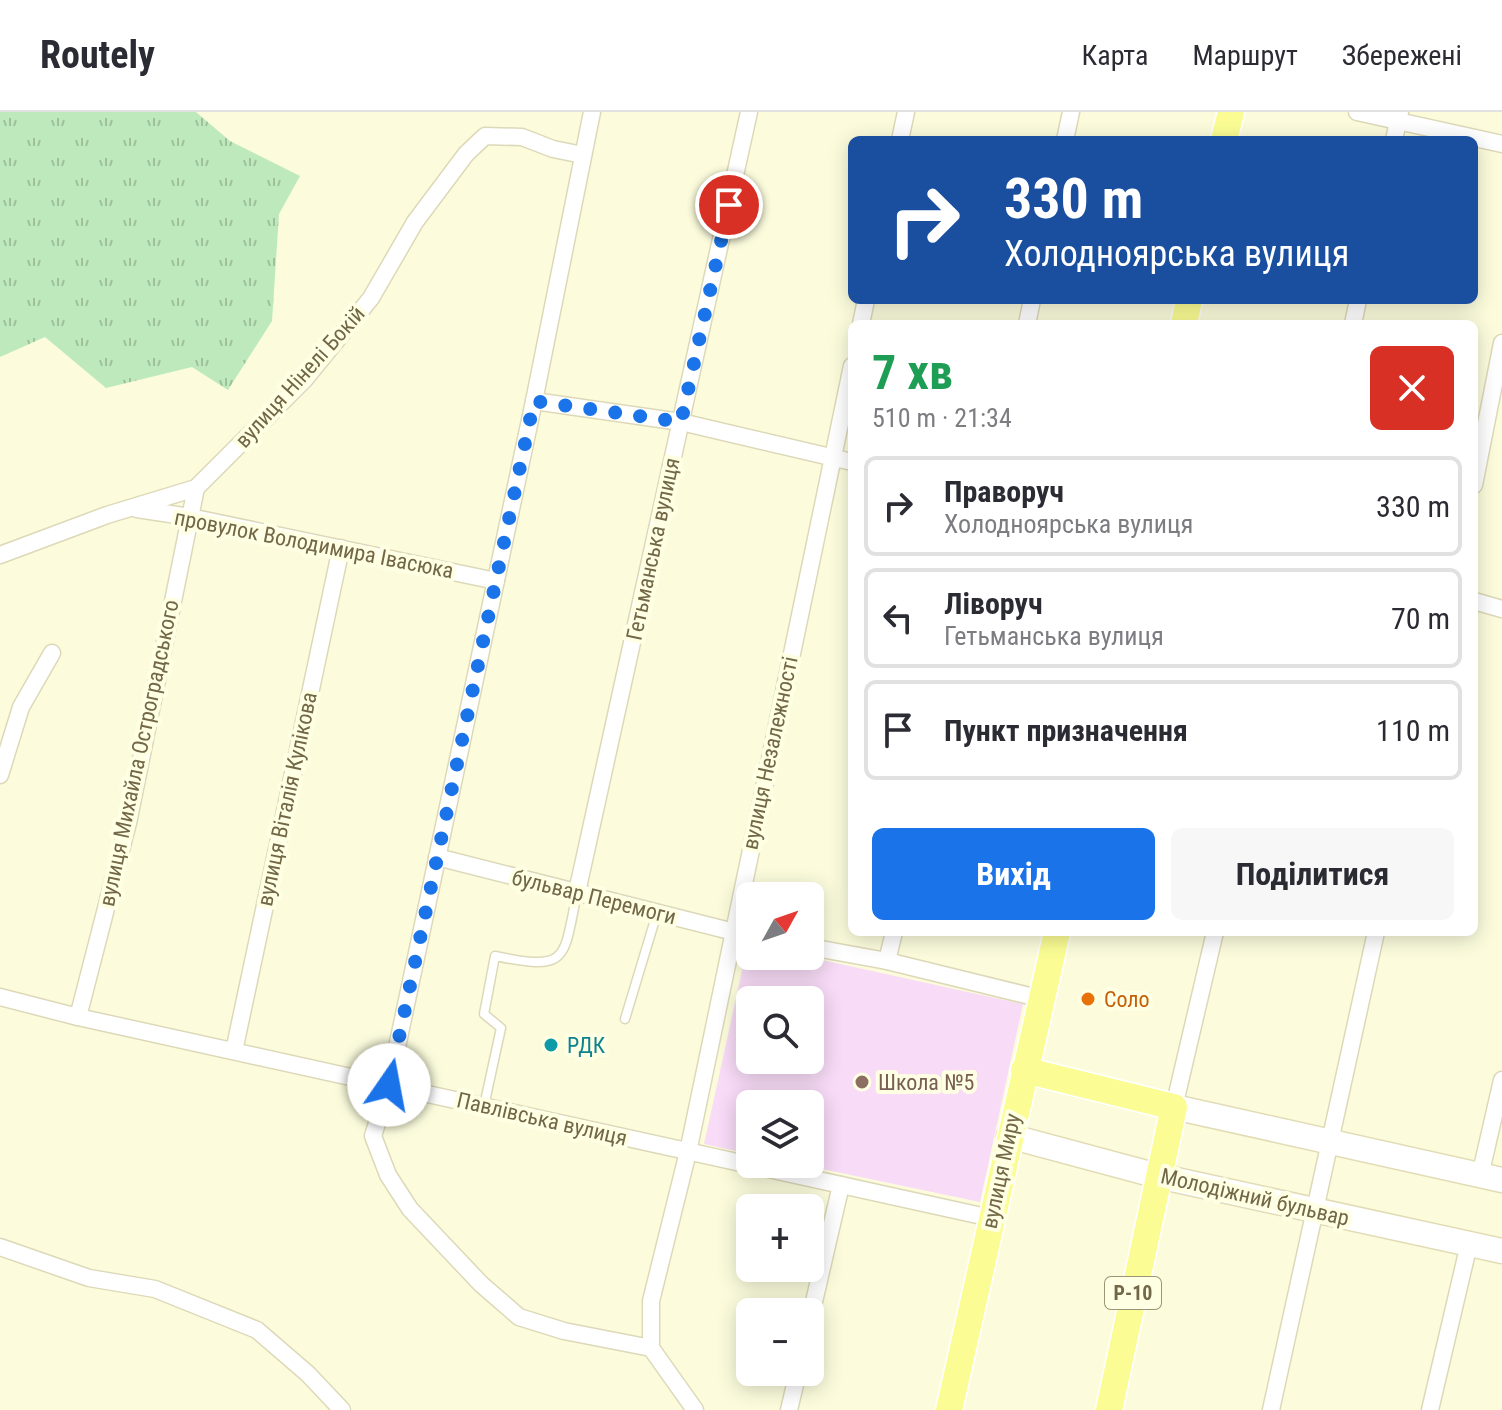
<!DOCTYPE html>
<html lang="uk">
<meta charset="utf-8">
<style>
:root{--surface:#fff;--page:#f7f7f7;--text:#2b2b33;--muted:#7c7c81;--line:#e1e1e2;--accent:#1a73e8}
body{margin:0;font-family:"Roboto Condensed",sans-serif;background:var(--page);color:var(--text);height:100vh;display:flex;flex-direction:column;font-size:30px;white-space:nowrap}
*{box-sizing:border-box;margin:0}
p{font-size:26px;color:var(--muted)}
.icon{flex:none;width:44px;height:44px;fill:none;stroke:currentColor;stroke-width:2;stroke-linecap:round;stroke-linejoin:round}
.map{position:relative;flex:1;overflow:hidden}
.drawer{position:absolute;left:848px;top:208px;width:630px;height:616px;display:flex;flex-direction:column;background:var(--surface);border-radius:12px;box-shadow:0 4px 20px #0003}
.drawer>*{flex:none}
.banner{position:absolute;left:848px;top:24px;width:630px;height:168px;border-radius:12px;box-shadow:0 4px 20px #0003;background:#1a4fa0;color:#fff;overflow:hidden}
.needle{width:52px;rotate:50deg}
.buttons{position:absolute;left:736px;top:770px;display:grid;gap:16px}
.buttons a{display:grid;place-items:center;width:88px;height:88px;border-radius:12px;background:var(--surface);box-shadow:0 4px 20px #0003;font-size:40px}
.pin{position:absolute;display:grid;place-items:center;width:68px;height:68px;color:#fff;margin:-34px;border:4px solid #fff;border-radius:50%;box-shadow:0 2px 8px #0007}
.me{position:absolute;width:88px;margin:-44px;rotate:12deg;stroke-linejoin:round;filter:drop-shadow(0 0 6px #0008)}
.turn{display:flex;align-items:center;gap:28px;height:168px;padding:0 24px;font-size:36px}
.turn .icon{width:104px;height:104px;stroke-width:2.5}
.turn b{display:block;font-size:56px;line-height:68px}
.round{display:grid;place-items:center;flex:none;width:84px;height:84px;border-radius:12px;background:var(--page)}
.headline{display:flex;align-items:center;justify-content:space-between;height:136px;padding:0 24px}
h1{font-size:48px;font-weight:700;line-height:60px;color:#1e9e55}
.cta{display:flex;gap:16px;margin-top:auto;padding:16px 24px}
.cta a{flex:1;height:92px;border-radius:12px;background:var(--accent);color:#fff;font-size:32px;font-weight:700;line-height:92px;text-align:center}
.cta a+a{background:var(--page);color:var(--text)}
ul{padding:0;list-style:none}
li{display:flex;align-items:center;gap:24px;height:100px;margin:0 16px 12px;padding:0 8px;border:4px solid var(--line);border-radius:12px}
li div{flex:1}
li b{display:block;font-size:30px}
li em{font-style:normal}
header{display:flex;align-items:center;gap:48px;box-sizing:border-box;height:112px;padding:0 40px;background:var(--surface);border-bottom:2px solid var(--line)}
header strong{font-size:38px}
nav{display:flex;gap:44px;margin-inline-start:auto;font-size:28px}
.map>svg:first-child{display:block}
.education{fill:#f8dbf7;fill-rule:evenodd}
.grass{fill:url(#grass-tufts)}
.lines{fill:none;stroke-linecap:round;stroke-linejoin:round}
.service-casing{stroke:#ddd9b8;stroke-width:11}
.minor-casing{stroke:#ddd9b8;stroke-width:19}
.secondary-casing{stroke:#e2dcb5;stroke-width:27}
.primary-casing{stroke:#fff;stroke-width:29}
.service{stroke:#fff;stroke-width:8}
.minor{stroke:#fff;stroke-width:16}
.secondary{stroke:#fff;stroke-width:24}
.primary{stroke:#fbfd94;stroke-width:26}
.route{stroke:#1a73e8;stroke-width:14;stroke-dasharray:0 25.2}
.food-dot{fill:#e8710a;stroke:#ffffe4;stroke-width:3}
.culture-dot{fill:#0f9aa8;stroke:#ffffe4;stroke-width:3}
.education-dot{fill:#8d6e63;stroke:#ffffe4;stroke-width:3}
.labels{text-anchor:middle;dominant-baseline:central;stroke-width:8;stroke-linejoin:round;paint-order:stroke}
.shield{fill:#ffffe4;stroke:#9c9575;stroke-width:2}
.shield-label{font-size:20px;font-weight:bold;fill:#726746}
.street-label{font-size:22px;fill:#726746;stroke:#ffffe4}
.food-label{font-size:22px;fill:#c56008;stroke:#ffffe4;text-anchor:start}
.culture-label{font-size:22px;fill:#0d838f;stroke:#ffffe4;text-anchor:start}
.education-label{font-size:22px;fill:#785e54;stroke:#ffffe4;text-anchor:start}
</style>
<header>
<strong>Routely</strong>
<nav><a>Карта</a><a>Маршрут</a><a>Збережені</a></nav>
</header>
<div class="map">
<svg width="1502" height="1298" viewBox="0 0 1502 1298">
<defs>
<pattern id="grass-tufts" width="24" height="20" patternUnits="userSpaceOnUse" patternTransform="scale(2)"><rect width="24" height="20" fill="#bde9bd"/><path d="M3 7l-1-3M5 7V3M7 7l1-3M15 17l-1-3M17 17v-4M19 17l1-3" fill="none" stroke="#9ec19b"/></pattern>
</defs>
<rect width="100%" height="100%" fill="#fcfcdd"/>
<!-- education -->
<path class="education" d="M748 832H750V844H804L1023 892 980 1090 798 1052H810V992H750V1042L704 1032ZM750 888H810V948H750Z"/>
<!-- grass -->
<polygon class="grass" points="0,0 196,0 230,29 300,64 279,102 272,209 228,278 192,255 106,276 45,225 0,245"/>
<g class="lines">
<defs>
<g id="service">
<polyline points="625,907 657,801"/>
<path d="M484 994 501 916 484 902 495 844C569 859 563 849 577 781"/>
</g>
<g id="minor">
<polyline points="592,0 534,289 389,973 373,1024 388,1063 410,1097 481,1172 519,1205 564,1219 651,1236"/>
<polyline points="1357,0 1502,32"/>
<polyline points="900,28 906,0"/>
<polyline points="1065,28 1071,0"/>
<polyline points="1394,28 1400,0"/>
<polyline points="861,212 866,188"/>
<polyline points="1027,212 1032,188"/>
<polyline points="1353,212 1358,188"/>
<polyline points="534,289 681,310 852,350"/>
<polyline points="1474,373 1502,231"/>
<polyline points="137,397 190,405 496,469"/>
<polyline points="0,443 107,403 196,376 305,267 371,186 415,110 466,42 485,24 522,25 553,37 583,43"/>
<polyline points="1474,489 1502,497"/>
<polyline points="0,663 21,595 52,541"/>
<polyline points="437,745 750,824"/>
<polyline points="577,780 749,0"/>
<polyline points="810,835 887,849 1042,887"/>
<polyline points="887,849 894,820"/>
<polyline points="0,885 78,905 991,1106"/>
<polyline points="78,905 128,711 196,376"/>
<polyline points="234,939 341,436"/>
<polyline points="1174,995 1215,820"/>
<polyline points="1480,1064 1502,968"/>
<polyline points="0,1135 89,1166 155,1177 257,1218 308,1262 342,1298"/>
<polyline points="810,1207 841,1073"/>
<polyline points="695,1298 651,1236 651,1189 688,1040 852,254"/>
<polyline points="789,1298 798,1260"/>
<polyline points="1271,1298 1376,820"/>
<polyline points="1430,1298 1469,1132"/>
</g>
<g id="secondary">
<polyline points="1174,995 1502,1068"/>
<polyline points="1009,1024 1158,1064 1502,1139"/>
</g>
<g id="primary">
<polyline points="1224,28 1231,0"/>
<polyline points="1184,212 1189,188"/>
<polyline points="1024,958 1174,995 1109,1298"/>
<polyline points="949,1298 1057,820"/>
</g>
</defs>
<!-- service casing -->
<use href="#service" class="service-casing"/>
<!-- minor casing -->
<use href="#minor" class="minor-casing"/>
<!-- secondary casing -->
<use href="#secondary" class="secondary-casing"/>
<!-- primary casing -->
<use href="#primary" class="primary-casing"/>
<!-- service -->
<use href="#service" class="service"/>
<!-- minor -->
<use href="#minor" class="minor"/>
<!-- secondary -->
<use href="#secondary" class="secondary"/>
<!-- primary -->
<use href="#primary" class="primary"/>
</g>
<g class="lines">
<!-- route -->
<polyline class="route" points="389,973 534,289 681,310 729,93"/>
</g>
<!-- markers -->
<circle class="food-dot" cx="1088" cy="887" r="8"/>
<circle class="culture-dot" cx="551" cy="933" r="8"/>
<circle class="education-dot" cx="862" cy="970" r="8"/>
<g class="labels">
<!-- shield labels -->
<rect class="shield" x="1105" y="1165" width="56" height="32" rx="6"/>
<g class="shield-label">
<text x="1133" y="1181">Р-10</text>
</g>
<!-- street labels -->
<g class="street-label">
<text transform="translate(300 265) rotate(-48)">вулиця Нінелі Бокій</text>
<text transform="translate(314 432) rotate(11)">провулок Володимира Івасюка</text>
<text transform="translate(653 437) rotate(-78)">Гетьманська вулиця</text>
<text transform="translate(139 641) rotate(-78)">вулиця Михайла Остроградського</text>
<text transform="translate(770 641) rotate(-78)">вулиця Незалежності</text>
<text transform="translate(287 687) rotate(-78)">вулиця Віталія Кулікова</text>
<text transform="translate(594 785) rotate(14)">бульвар Перемоги</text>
<text transform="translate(542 1007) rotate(13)">Павлівська вулиця</text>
<text transform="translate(1001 1059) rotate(-78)">вулиця Миру</text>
<text transform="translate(1255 1085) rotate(13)">Молодіжний бульвар</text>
</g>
<!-- food labels -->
<g class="food-label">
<text x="1104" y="887">Соло</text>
</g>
<!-- culture labels -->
<g class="culture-label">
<text x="567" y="933">РДК</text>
</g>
<!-- education labels -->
<g class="education-label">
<text x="878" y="970">Школа №5</text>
</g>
</g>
</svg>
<div class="buttons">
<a><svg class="needle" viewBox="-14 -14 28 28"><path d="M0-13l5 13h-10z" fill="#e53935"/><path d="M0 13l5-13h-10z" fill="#7c7c81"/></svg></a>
<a><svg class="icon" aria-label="search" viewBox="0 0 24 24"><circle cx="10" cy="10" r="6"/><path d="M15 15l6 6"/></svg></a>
<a><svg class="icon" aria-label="layers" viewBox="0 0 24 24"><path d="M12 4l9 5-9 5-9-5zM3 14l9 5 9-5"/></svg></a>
<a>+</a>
<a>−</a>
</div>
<div class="pin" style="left:729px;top:93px;background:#d93025"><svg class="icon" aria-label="arrive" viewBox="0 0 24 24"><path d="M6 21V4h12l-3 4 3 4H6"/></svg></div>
<svg class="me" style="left:389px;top:973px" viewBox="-20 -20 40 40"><circle r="19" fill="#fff"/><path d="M0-13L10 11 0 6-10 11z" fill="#1a73e8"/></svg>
<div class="banner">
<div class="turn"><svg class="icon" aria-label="right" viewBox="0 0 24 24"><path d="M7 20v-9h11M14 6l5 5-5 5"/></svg><div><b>330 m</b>Холодноярська вулиця</div></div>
</div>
<section class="drawer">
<div class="headline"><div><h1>7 хв</h1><p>510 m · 21:34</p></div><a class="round" style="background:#d93025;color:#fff"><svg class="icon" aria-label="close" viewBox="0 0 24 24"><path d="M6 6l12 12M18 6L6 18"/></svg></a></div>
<ul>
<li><svg class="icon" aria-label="right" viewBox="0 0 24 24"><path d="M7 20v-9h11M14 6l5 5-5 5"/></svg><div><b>Праворуч</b><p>Холодноярська вулиця</p></div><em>330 m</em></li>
<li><svg class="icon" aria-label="left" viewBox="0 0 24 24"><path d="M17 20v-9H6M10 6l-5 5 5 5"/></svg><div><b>Ліворуч</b><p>Гетьманська вулиця</p></div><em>70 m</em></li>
<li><svg class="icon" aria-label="arrive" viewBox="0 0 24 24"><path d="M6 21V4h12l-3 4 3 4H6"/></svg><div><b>Пункт призначення</b></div><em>110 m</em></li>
</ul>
<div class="cta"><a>Вихід</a><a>Поділитися</a></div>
</section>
</div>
